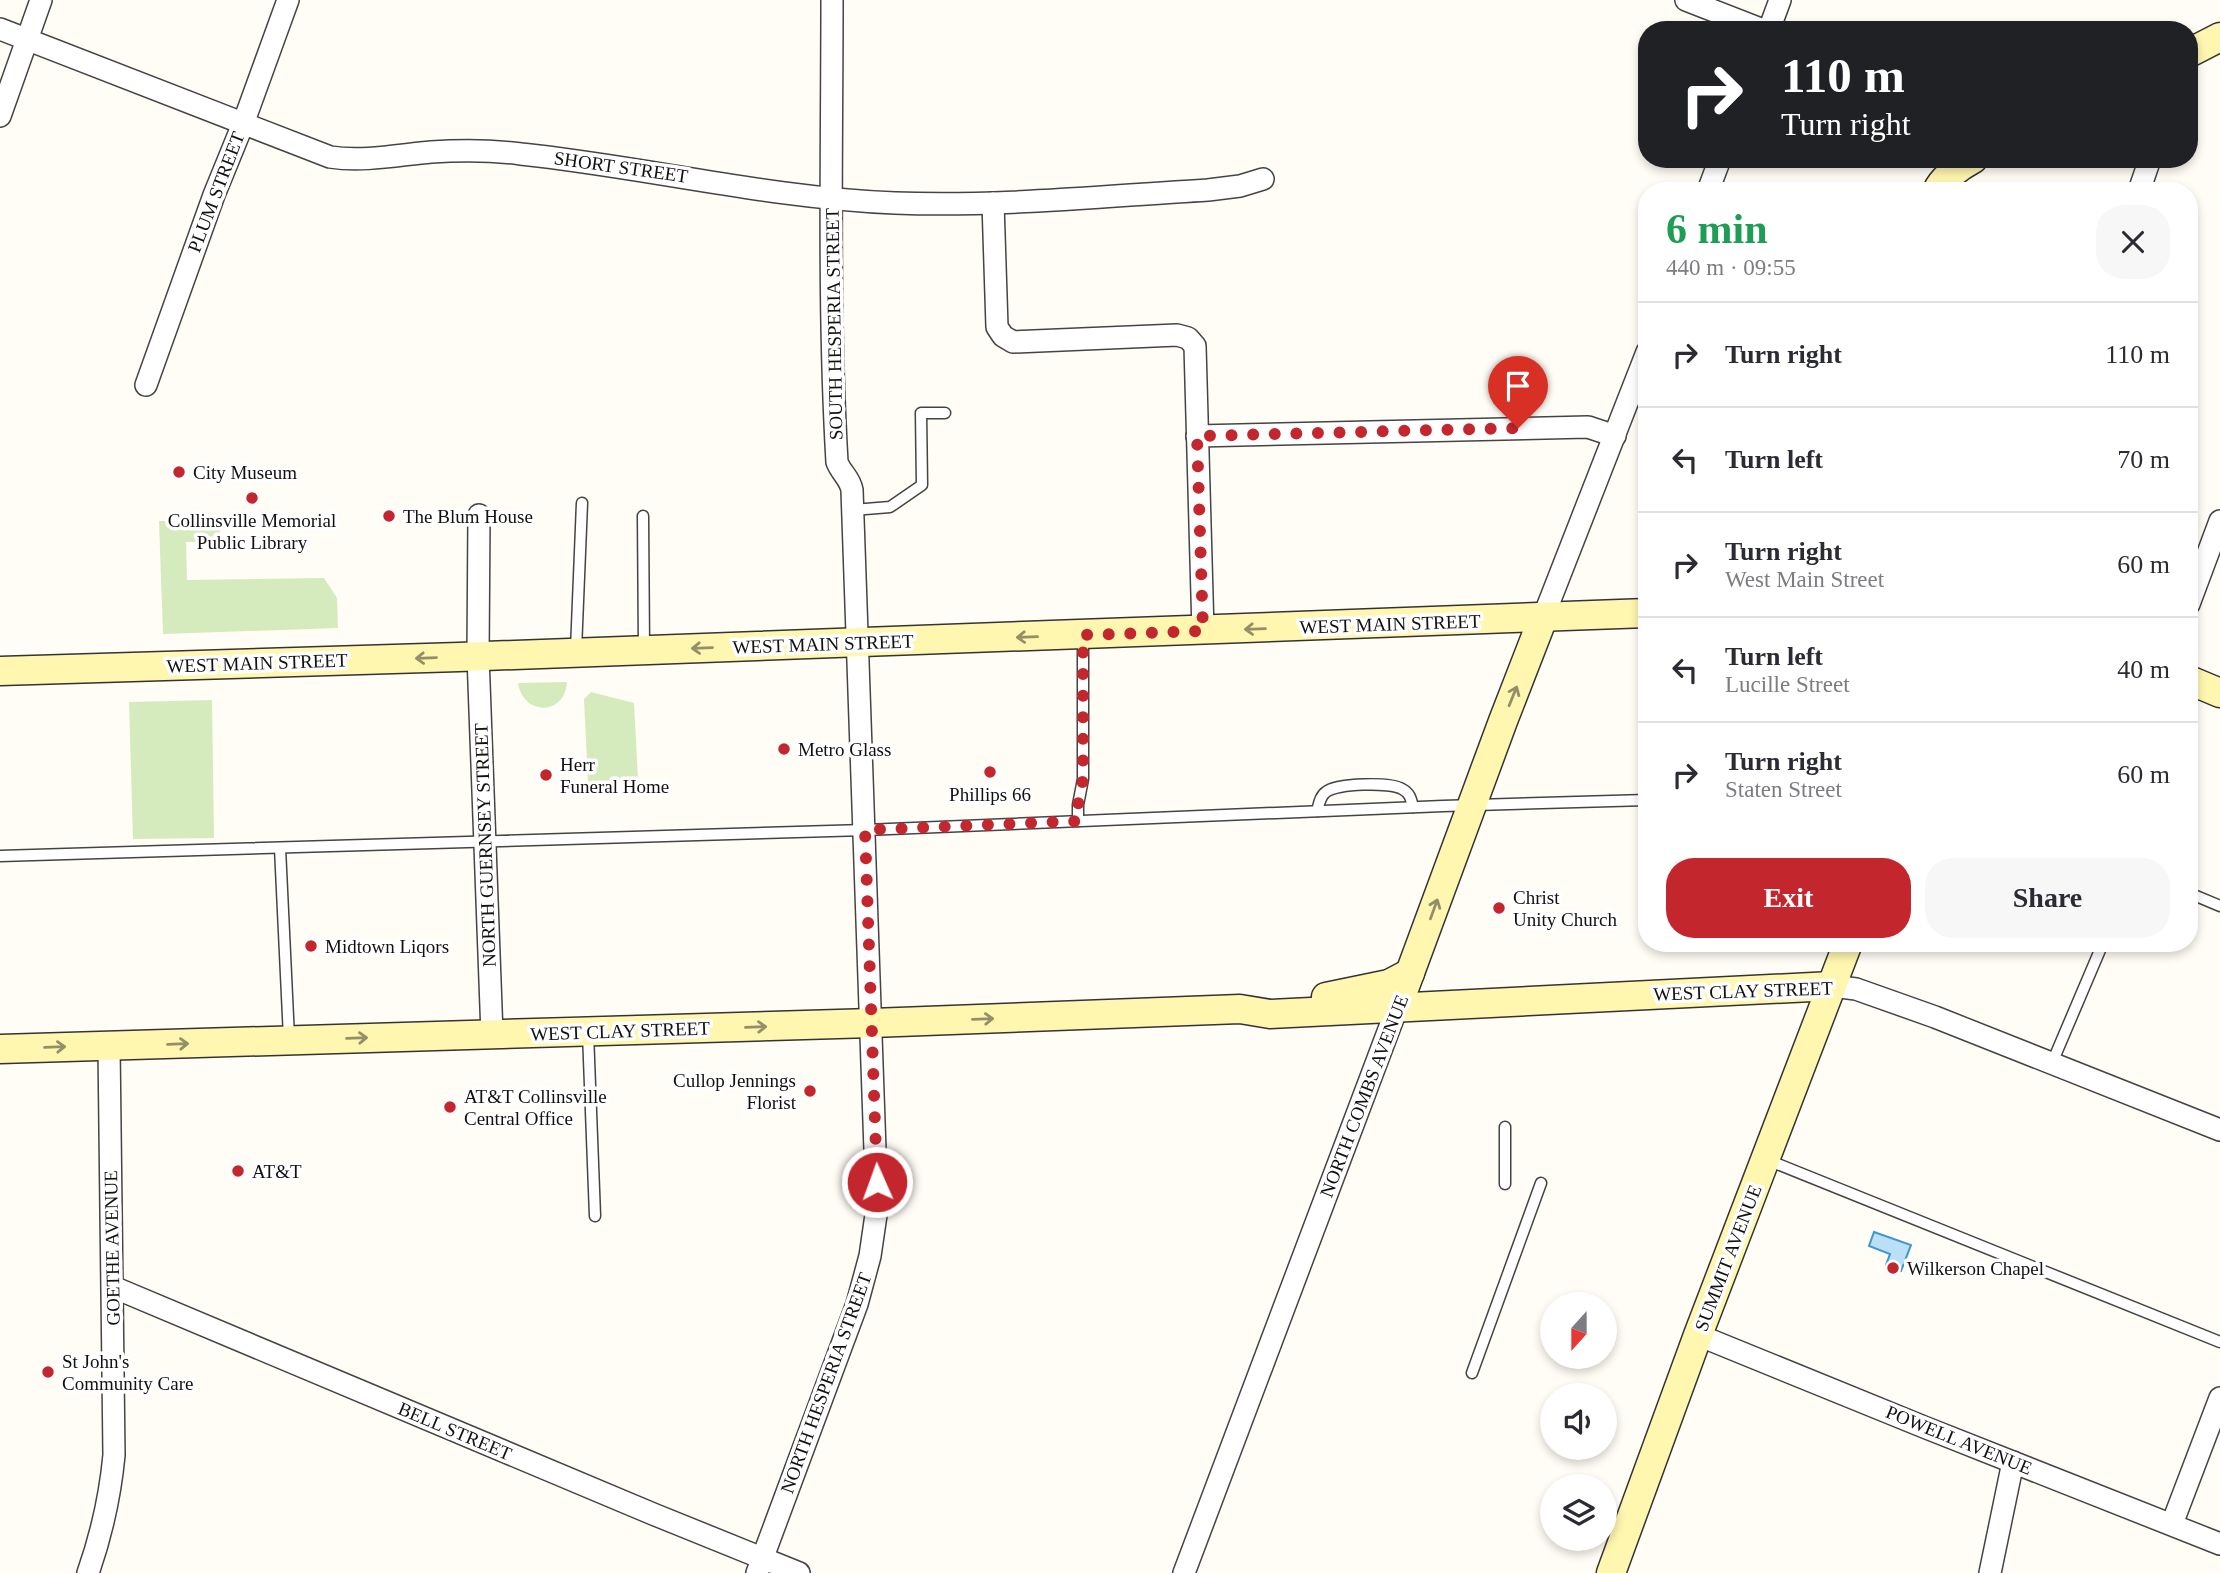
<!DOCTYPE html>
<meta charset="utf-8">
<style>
:root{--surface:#fff;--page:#f7f7f7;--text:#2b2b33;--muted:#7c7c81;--line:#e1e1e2;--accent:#c4262e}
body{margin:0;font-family:Georgia,serif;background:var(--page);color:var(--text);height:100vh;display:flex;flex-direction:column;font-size:26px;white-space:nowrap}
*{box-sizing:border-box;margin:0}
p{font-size:23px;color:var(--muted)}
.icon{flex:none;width:38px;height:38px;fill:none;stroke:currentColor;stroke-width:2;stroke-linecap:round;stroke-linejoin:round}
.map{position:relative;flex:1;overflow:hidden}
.drawer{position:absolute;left:1638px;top:182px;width:560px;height:770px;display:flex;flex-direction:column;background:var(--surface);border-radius:28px;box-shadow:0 4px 10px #0003}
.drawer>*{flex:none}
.top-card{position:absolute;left:1638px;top:21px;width:560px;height:147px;border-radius:28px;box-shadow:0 4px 10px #0003;background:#202124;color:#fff;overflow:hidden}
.needle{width:46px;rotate:201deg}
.tools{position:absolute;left:1540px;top:1292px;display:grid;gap:14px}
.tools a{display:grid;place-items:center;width:77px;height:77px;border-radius:50%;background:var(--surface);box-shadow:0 4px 10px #0003;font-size:35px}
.pin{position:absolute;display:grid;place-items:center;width:60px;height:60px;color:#fff;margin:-72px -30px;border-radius:50% 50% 50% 0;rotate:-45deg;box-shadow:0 0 7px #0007}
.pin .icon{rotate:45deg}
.me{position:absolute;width:77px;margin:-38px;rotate:358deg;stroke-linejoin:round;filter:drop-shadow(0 0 5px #0008)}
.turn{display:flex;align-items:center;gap:24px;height:147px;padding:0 28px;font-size:32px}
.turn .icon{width:91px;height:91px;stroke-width:2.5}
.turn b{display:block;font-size:49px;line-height:60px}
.round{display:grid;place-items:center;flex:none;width:74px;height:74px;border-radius:28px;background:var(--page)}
.summary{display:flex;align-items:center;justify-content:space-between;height:119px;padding:0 28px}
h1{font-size:42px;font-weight:700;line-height:52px;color:#1e9e55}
.action{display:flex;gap:14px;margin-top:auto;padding:14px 28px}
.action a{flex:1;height:80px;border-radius:28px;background:var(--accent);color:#fff;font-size:28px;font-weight:700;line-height:80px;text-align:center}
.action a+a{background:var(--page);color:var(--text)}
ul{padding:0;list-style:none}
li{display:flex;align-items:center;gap:21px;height:105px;padding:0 28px;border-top:2px solid var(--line)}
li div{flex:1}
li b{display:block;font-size:26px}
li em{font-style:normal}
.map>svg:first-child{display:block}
.green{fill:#d5ebbd}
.water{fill:#b9e0f7;stroke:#3f96cf;stroke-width:2}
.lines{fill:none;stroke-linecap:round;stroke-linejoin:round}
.lane-casing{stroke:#444;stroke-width:13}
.street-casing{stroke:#444;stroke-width:24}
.secondary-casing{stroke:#333;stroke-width:31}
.lane{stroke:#fff;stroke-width:10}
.street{stroke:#fff;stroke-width:21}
.secondary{stroke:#fff6b0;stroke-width:28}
.oneway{stroke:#948f68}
.route{stroke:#c4262e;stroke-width:12;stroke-dasharray:0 21.6}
.poi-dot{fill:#c4262e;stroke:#fff;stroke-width:2.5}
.labels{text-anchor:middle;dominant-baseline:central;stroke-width:7;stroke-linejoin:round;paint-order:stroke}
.street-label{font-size:19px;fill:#111;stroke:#fff}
.poi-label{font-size:19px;fill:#111;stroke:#fff;text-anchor:start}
</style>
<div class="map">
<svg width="2220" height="1573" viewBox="0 0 2220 1573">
<rect width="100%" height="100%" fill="#fffdf5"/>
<!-- green -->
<g class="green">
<polygon points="214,516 220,528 220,541 186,542 187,580 324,578 337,598 338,628 163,634 159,521 170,521 171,527 190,527 190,517"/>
<path d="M567 682C565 716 523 716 518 683Z"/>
<polygon points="591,692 634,703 638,779 588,782 584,699"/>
<polygon points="212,700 214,838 133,839 129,702"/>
</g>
<!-- water -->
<polygon class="water" points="1874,1232 1911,1245 1901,1271 1886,1265 1890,1254 1869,1246"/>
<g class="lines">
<defs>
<g id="lane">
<polyline points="2044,159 2051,159"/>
<polyline points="853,510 890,507 922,485 921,413 945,413"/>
<polyline points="643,516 644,648"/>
<polyline points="576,650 582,503"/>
<path d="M1317 811C1319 804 1320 796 1326 792 1336 783 1391 782 1402 789 1410 793 1411 799 1413 807"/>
<polyline points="1078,821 1078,805 1083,779 1083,636"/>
<polyline points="280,848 289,1038"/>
<polyline points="0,856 865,830 1443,806 1647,800"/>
<polyline points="2189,893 2220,906"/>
<polyline points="588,1033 595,1216"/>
<polyline points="2052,1063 2103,943"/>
<polyline points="1765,1159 2220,1342"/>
<polyline points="1505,1184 1505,1127"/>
<polyline points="1472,1373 1541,1183"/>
</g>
<g id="street">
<polyline points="1686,0 1763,30"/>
<path d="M0 29 330 157C364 162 398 155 431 152 461 150 491 150 521 154 645 167 770 198 895 203 999 207 1104 196 1208 190L1240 186 1263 179"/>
<polyline points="1769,30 1780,0"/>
<polyline points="0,116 41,0"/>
<polyline points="1708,191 1720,159"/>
<polyline points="2139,191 2150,159"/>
<polyline points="993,203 997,327 1003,336 1013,342 1177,335 1188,338 1195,346 1203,631"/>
<polyline points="146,385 214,195 243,124 288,0"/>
<polyline points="1197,436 1588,427 1615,436"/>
<polyline points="479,515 478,656 492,1035"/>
<polyline points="2189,604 2220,521"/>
<polyline points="1543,618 1647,352"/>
<polyline points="1832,986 1856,989 1935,1017 2220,1130"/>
<polyline points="113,1287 653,1514 799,1573"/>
<polyline points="1698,1335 1924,1427 2220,1544"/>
<polyline points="2172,1524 2220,1398"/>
<path d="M88 1573C102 1533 110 1498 114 1455L109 1046"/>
<path d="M757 1573 857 1304 870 1256 877 1208 852 490C850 478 841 473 837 462 828 308 832 154 832 0"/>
<polyline points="1184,1573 1397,1008"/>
<polyline points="1990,1573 2013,1462"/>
</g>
<g id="secondary">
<polyline points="2189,53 2220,37"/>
<path d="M1937 191C1943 178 1960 166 1973 159"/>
<polyline points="0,671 459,657 1647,613"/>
<polyline points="2189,680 2220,693"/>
<polyline points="1326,997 1389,984 1410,973"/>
<polyline points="1397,1008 1503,721 1543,618"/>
<polyline points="0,1049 872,1023 1240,1009 1270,1014 1832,986"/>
<polyline points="1611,1573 1698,1335 1848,943"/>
</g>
</defs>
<!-- lane casing -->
<use href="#lane" class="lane-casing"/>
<!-- street casing -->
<use href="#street" class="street-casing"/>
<!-- secondary casing -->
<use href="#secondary" class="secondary-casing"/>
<!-- lane -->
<use href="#lane" class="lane"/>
<!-- street -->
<use href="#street" class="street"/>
<!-- secondary -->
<use href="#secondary" class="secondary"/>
</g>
<!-- one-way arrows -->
<defs><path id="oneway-shaft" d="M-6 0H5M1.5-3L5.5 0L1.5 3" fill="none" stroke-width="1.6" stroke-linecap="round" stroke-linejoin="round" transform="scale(1.75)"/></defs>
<g class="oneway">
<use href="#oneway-shaft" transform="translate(1255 629) rotate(178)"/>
<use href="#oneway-shaft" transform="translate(1027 637) rotate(178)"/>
<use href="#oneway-shaft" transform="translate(702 648) rotate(178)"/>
<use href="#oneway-shaft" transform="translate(426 658) rotate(178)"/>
<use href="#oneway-shaft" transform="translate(1513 696) rotate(-68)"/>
<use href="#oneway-shaft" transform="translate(1434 909) rotate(-70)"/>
<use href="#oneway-shaft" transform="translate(983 1019) rotate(-2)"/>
<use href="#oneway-shaft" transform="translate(756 1027) rotate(-2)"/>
<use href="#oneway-shaft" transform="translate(357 1038) rotate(-2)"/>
<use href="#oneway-shaft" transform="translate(178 1044) rotate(-2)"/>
<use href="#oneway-shaft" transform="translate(55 1047) rotate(-2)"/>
</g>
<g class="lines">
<!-- route -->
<polyline class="route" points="877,1182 865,830 1078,821 1078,805 1083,779 1083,635 1203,631 1197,436 1518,428"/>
</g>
<!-- markers -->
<g class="poi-dot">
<circle cx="179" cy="472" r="7"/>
<circle cx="252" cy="498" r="7"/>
<circle cx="389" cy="516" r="7"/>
<circle cx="784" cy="749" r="7"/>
<circle cx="990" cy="772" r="7"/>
<circle cx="546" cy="775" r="7"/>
<circle cx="1499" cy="908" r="7"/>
<circle cx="311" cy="946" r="7"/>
<circle cx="810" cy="1091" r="7"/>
<circle cx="450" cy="1107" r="7"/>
<circle cx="238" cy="1171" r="7"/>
<circle cx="1893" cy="1268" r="7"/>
<circle cx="48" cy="1372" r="7"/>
</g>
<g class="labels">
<!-- street labels -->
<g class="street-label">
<text transform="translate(621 167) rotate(8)">SHORT STREET</text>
<text transform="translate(216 192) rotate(-69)">PLUM STREET</text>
<text transform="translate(834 324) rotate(-91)">SOUTH HESPERIA STREET</text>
<text transform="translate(1390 624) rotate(-2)">WEST MAIN STREET</text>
<text transform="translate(823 644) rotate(-2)">WEST MAIN STREET</text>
<text transform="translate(257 663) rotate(-2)">WEST MAIN STREET</text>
<text transform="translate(485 845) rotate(-92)">NORTH GUERNSEY STREET</text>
<text transform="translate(1743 991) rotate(-2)">WEST CLAY STREET</text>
<text transform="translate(620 1031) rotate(-2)">WEST CLAY STREET</text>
<text transform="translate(1364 1096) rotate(-69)">NORTH COMBS AVENUE</text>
<text transform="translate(112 1248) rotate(-91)">GOETHE AVENUE</text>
<text transform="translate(1728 1258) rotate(-69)">SUMMIT AVENUE</text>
<text transform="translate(826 1383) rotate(-70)">NORTH HESPERIA STREET</text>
<text transform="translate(455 1431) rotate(23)">BELL STREET</text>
<text transform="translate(1959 1440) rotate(22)">POWELL AVENUE</text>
</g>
<!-- poi labels -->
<g class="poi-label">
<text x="193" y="472">City Museum</text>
<text x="403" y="516">The Blum House</text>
<text x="252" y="520" text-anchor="middle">Collinsville Memorial<tspan x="252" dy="22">Public Library</tspan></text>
<text x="798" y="749">Metro Glass</text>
<text x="560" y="764">Herr<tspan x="560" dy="22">Funeral Home</tspan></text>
<text x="990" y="794" text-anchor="middle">Phillips 66</text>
<text x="1513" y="897">Christ<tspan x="1513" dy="22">Unity Church</tspan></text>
<text x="325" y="946">Midtown Liqors</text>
<text x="796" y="1080" text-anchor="end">Cullop Jennings<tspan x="796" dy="22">Florist</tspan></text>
<text x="464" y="1096">AT&amp;T Collinsville<tspan x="464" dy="22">Central Office</tspan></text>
<text x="252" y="1171">AT&amp;T</text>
<text x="1907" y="1268">Wilkerson Chapel</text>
<text x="62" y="1361">St John's<tspan x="62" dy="22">Community Care</tspan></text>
</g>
</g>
</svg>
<div class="tools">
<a><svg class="needle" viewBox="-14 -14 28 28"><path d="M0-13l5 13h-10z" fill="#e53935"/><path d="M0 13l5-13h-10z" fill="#7c7c81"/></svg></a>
<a><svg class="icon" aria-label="sound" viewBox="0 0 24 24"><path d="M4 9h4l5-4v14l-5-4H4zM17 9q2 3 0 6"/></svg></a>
<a><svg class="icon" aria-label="layers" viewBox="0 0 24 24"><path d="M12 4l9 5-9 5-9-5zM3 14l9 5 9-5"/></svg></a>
</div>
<div class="pin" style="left:1518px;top:428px;background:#d93025"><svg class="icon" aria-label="arrive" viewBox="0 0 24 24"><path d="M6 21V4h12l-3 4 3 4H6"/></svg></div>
<svg class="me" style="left:877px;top:1182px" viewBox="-20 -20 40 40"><circle r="17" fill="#c4262e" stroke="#fff" stroke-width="3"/><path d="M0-11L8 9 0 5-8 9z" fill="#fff"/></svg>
<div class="top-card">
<div class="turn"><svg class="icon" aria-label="right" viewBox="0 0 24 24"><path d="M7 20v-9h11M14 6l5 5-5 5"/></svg><div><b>110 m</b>Turn right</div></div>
</div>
<section class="drawer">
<div class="summary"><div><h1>6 min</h1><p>440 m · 09:55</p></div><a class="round"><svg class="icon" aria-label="close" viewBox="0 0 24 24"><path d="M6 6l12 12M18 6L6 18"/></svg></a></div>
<ul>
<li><svg class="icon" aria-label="right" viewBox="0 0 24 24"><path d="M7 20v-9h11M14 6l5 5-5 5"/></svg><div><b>Turn right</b></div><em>110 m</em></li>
<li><svg class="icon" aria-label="left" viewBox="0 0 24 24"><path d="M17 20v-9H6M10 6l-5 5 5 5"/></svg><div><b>Turn left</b></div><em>70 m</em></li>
<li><svg class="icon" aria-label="right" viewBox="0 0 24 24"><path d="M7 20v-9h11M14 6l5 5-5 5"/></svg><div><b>Turn right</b><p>West Main Street</p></div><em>60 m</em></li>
<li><svg class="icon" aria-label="left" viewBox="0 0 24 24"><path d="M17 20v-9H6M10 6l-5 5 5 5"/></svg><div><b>Turn left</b><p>Lucille Street</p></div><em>40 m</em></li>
<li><svg class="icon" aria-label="right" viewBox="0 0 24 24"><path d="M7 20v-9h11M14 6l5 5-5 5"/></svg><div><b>Turn right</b><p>Staten Street</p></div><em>60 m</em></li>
</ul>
<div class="action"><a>Exit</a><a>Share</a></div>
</section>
</div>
